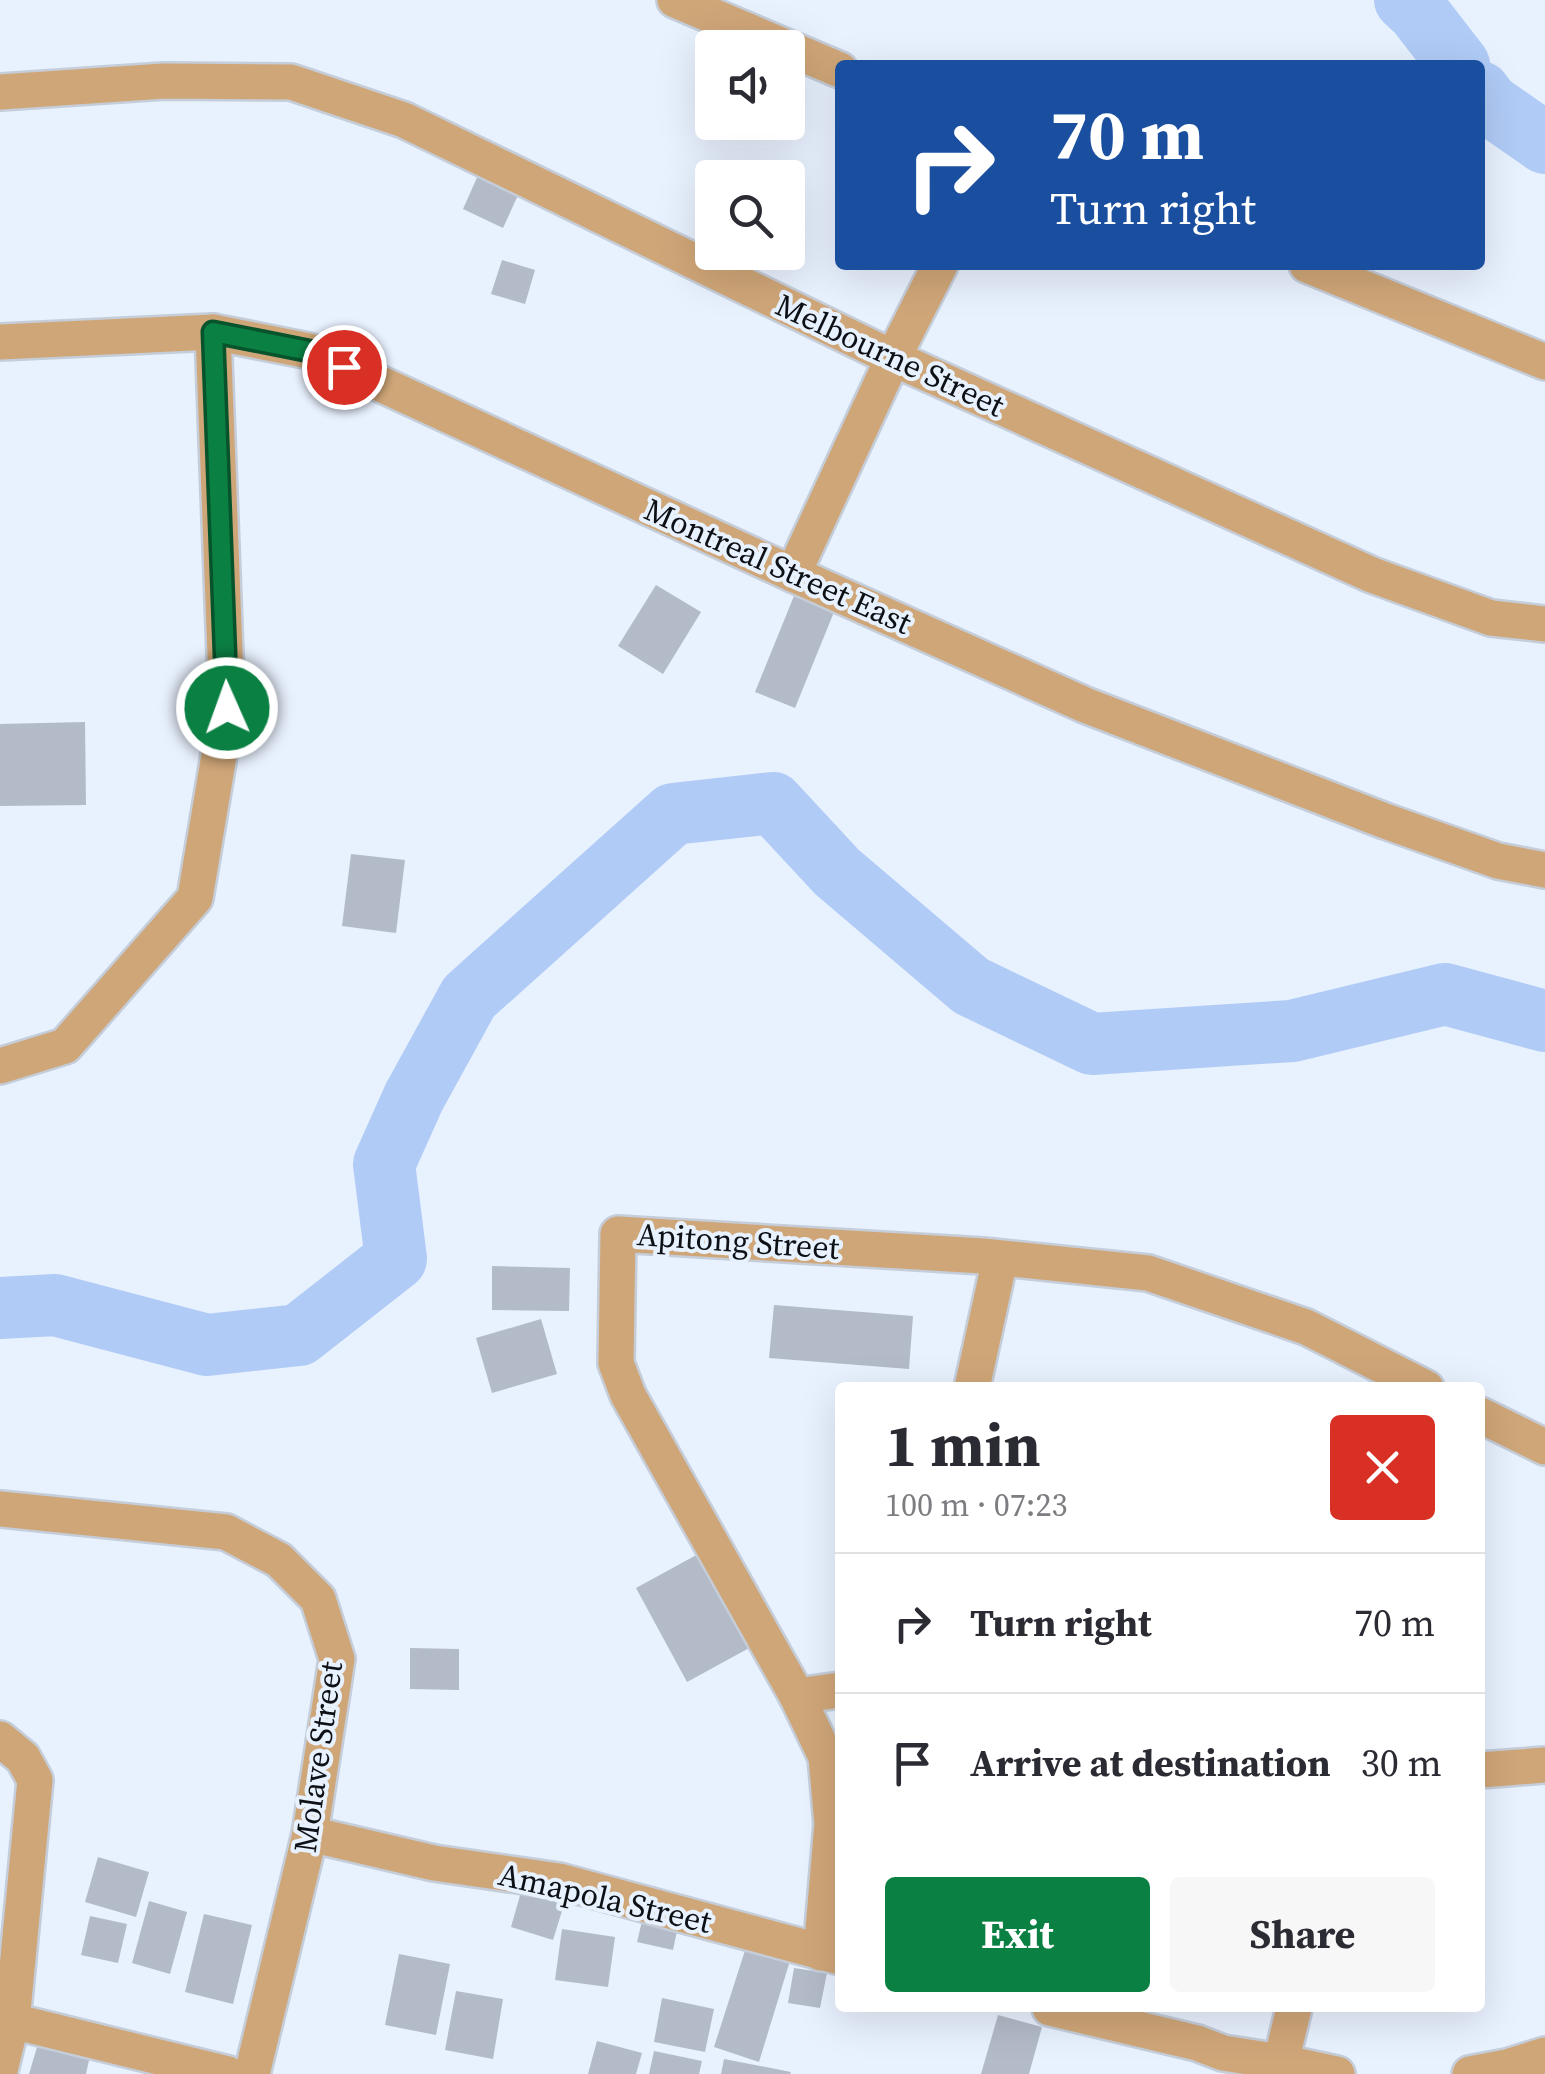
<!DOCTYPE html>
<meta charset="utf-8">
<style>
:root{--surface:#fff;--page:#f7f7f7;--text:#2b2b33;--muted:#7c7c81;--line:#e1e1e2;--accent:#0b8043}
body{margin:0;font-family:"Source Serif 4",serif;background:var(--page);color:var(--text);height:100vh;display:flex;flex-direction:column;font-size:38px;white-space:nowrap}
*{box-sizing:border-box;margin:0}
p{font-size:32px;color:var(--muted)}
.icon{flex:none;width:55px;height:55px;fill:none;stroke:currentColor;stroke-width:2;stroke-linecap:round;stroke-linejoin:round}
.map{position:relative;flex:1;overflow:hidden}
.panel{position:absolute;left:835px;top:1382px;width:650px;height:630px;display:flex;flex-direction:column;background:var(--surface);border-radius:10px;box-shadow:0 10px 40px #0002}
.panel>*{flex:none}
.guide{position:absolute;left:835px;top:60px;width:650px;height:210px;border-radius:10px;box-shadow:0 10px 40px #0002;background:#1a4fa0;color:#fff;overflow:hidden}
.buttons{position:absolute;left:695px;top:30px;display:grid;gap:20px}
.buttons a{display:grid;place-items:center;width:110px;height:110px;border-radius:10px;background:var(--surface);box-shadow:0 10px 40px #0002;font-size:50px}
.pin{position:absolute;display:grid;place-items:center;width:85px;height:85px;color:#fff;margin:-42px;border:5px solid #fff;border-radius:50%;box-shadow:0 2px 10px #0007}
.me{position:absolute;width:110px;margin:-55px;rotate:358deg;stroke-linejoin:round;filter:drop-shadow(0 0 8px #0008)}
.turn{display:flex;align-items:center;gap:35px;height:210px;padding:0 50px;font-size:45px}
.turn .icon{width:130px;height:130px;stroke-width:2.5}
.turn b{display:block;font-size:70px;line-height:85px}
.round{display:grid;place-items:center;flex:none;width:105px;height:105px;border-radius:10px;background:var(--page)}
.overview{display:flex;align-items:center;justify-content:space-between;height:170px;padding:0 50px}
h1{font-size:60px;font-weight:700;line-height:75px}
.cta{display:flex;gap:20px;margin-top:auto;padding:20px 50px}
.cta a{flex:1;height:115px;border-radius:10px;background:var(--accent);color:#fff;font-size:40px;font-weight:700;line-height:115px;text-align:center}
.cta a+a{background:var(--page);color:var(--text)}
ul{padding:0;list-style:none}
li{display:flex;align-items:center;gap:30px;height:140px;padding:0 50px;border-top:2px solid var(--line)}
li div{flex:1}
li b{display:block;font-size:38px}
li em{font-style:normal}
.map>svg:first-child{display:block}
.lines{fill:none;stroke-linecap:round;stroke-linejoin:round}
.river{stroke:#b0cbf6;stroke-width:62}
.building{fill:#b3bbc8}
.minor-casing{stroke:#c5cdd9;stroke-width:40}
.minor{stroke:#cfa678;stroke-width:35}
.route-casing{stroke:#07532c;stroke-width:25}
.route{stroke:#0b8043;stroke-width:18}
.labels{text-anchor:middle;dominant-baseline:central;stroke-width:8;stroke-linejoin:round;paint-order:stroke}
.street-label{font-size:32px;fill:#0d1015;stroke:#e8f1fe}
</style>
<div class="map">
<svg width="1545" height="2074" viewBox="0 0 1545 2074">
<rect width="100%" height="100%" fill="#e8f1fe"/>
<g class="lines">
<!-- river -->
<g class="river">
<polyline points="1405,0 1418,12 1459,65"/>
<polyline points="1480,92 1489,104 1545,143"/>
<polyline points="0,1308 55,1305 207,1345 299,1335 396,1259 384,1164 414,1097 469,997 673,814 773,803 837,872 971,986 1092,1044 1292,1031 1445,994 1545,1021"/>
</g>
</g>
<!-- building -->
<g class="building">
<polygon points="483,164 524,182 503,228 463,209"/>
<polygon points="502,260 535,270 525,304 491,294"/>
<polygon points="656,585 701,612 663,674 618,646"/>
<polygon points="794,596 834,612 795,708 755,692"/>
<polygon points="85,722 86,805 0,806 0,724"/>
<polygon points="351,854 405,860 396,933 342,926"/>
<polygon points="492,1266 570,1268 569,1311 492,1310"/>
<polygon points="774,1305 913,1316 909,1369 769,1358"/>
<polygon points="541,1319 557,1374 492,1393 476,1338"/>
<polygon points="700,1553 751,1647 687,1682 636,1588"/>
<polygon points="410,1648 459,1649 459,1690 410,1689"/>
<polygon points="98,1857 149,1872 136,1917 85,1902"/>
<polygon points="523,1885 566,1898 553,1940 511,1927"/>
<polygon points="149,1901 187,1912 170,1974 132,1963"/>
<polygon points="645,1909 680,1917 673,1950 637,1942"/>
<polygon points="204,1914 252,1925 233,2004 185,1992"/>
<polygon points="90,1916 127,1924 118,1963 81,1955"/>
<polygon points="562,1929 615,1937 608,1987 555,1980"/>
<polygon points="749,1938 793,1951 759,2062 714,2047"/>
<polygon points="399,1954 450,1964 436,2035 385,2025"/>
<polygon points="794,1968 827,1973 820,2008 788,2003"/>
<polygon points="456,1991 503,1999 493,2059 445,2050"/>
<polygon points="662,1998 714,2009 705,2052 654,2042"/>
<polygon points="998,2015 1042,2027 1029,2074 981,2074"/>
<polygon points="597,2041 642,2053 636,2074 588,2074"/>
<polygon points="37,2047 89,2060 86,2074 29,2074"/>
<polygon points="654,2051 702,2061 699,2074 649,2074"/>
<polygon points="724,2059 791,2072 790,2074 721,2074"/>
</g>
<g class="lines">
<defs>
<g id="minor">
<polyline points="675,0 840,70"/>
<polyline points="0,92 164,81 291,82 404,120 893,358 1372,575 1491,618 1545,624"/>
<polyline points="1307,265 1545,362"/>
<polyline points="0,342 213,332 309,351 793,574 1085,705 1385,821 1498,861 1545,870"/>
<polyline points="793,574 893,358 940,265"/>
<polyline points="0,1066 65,1046 195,898 227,708 213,332"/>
<polyline points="972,1388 1000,1259"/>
<polyline points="1480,1415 1545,1447"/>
<polyline points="0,1509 226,1532 279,1560 318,1599 337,1659 310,1834 252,2074"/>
<polyline points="797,1696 840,1690"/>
<polyline points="0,1739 23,1758 35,1780 12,2021 0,2070"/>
<polyline points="1480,1770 1545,1765"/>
<polyline points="310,1834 434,1863 559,1881 840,1957"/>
<polyline points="821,1953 832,1824 826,1757 797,1696 628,1395 616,1363 618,1234 983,1256 1148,1273 1306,1327 1426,1388"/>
<polyline points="1050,2008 1197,2043 1223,2053 1281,2062 1337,2074"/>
<polyline points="0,2018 228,2074"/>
<polyline points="1281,2062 1294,2008"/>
<polyline points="1470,2074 1507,2067 1545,2055"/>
</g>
</defs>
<!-- minor casing -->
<use href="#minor" class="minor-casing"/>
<!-- minor -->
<use href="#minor" class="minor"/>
</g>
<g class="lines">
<defs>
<polyline id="route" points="227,708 213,332 309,351 344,367"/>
</defs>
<!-- route casing -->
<use href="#route" class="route-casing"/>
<!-- route -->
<use href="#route" class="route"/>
</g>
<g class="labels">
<!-- street labels -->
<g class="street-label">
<text transform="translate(890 355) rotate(25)">Melbourne Street</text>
<text transform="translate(778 566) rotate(24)">Montreal Street East</text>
<text transform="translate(738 1241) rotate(4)">Apitong Street</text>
<text transform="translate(318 1757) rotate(-82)">Molave Street</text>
<text transform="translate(605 1898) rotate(13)">Amapola Street</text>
</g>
</g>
</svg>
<div class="buttons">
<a><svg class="icon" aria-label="sound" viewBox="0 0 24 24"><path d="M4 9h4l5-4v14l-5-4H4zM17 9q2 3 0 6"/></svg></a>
<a><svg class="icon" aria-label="search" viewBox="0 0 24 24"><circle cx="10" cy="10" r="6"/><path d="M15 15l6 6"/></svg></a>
</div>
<div class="pin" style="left:344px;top:367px;background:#d93025"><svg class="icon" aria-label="arrive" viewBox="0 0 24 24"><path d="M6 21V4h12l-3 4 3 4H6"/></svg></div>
<svg class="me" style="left:227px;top:708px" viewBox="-20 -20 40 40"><circle r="17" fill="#0b8043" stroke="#fff" stroke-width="3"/><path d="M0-11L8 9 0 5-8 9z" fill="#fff"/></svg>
<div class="guide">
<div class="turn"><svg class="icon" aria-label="right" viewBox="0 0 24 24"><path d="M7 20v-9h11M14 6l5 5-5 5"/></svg><div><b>70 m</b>Turn right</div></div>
</div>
<section class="panel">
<div class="overview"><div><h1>1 min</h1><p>100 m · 07:23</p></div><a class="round" style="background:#d93025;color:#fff"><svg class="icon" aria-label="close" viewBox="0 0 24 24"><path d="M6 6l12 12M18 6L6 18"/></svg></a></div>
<ul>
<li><svg class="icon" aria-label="right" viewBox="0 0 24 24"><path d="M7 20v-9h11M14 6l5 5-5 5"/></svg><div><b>Turn right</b></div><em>70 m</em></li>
<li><svg class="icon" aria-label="arrive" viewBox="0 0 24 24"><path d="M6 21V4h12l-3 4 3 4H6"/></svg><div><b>Arrive at destination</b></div><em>30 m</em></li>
</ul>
<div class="cta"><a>Exit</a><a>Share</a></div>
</section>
</div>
